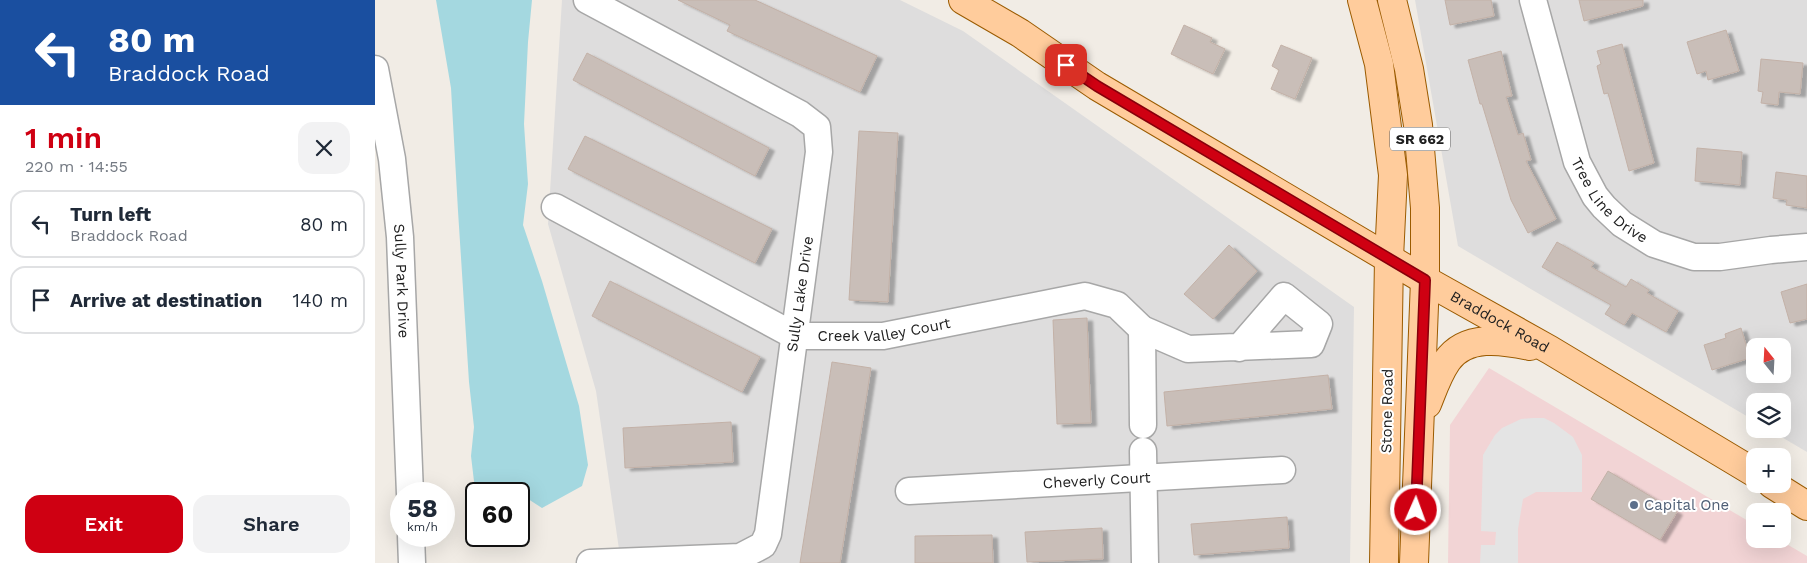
<!DOCTYPE html>
<meta charset="utf-8">
<style>
:root{--surface:#fff;--page:#f2f2f3;--text:#1f2937;--muted:#747a83;--line:#e0e1e3;--accent:#cf0012}
body{margin:0;font-family:"Work Sans",sans-serif;background:var(--page);color:var(--text);height:100vh;display:flex;flex-direction:column;font-size:19px;white-space:nowrap}
*{box-sizing:border-box;margin:0}
p{font-size:16px;color:var(--muted)}
.icon{flex:none;width:28px;height:28px;fill:none;stroke:currentColor;stroke-width:2;stroke-linecap:round;stroke-linejoin:round}
.map{position:relative;flex:1;overflow:hidden}
.panel{display:flex;flex-direction:column;background:var(--surface);width:375px}
.panel>*{flex:none}
.hud{background:#1a4fa0;color:#fff;overflow:hidden}
.needle{width:32px;rotate:342deg}
.controls{position:absolute;left:1371px;top:338px;display:grid;gap:10px}
.controls a{display:grid;place-items:center;width:45px;height:45px;border-radius:10px;background:var(--surface);box-shadow:0 5px 20px #0002;font-size:25px}
.speed{position:absolute;left:15px;top:482px;display:flex;gap:10px;font-size:25px;font-weight:700;text-align:center}
.speed>*{display:grid;place-content:center;width:65px;height:65px;border-radius:50%;background:var(--surface);box-shadow:0 5px 20px #0002;line-height:1}
.speed small{font-size:12px;font-weight:400}
.speed .limit{border:2px solid #111;border-radius:8px;background:#fff;color:#111}
.pin{position:absolute;display:grid;place-items:center;width:42px;height:42px;color:#fff;margin:-21px;border-radius:10px;box-shadow:0 2px 8px #0006}
.me{position:absolute;width:55px;margin:-28px;rotate:2deg;stroke-linejoin:round;filter:drop-shadow(0 0 4px #0008)}
.turn{display:flex;align-items:center;gap:18px;height:105px;padding:0 25px;font-size:22px}
.turn .icon{width:65px;height:65px;stroke-width:2.5}
.turn b{display:block;font-size:35px;line-height:42px}
.round{display:grid;place-items:center;flex:none;width:52px;height:52px;border-radius:15px;background:var(--page)}
.overview{display:flex;align-items:center;justify-content:space-between;height:85px;padding:0 25px}
h1{font-size:30px;font-weight:600;line-height:38px;color:var(--accent)}
.button{display:flex;gap:10px;margin-top:auto;padding:10px 25px}
.button a{flex:1;height:58px;border-radius:15px;background:var(--accent);color:#fff;font-size:20px;font-weight:600;line-height:58px;text-align:center}
.button a+a{background:var(--page);color:var(--text)}
ul{padding:0;list-style:none}
li{display:flex;align-items:center;gap:15px;height:68px;margin:0 10px 8px;padding:0 15px;border:2px solid var(--line);border-radius:15px}
li div{flex:1}
li b{display:block;font-size:19px}
li em{font-style:normal}
main{display:flex;flex:1;min-height:0}
.map>svg:first-child{display:block}
.residential{fill:#dedddd;fill-rule:evenodd}
.commercial{fill:#f2d4d5}
.parking{fill:#e4e4e4}
.water{fill:#a4d8e0}
.building{fill:#c9beb8;stroke:#c3b1a7;filter:url(#shadow)}
.lines{fill:none;stroke-linecap:round;stroke-linejoin:round}
.minor-casing{stroke:#a7a7a7;stroke-width:29}
.major-casing{stroke:#9b5b00;stroke-width:30}
.minor{stroke:#fff;stroke-width:26}
.major{stroke:#ffcc9c;stroke-width:28}
.route-casing{stroke:#87000c;stroke-width:12}
.route{stroke:#cf0012;stroke-width:9}
.service-dot{fill:#5c6f8a;stroke:#fff;stroke-width:2}
.labels{text-anchor:middle;dominant-baseline:central;stroke-width:4;stroke-linejoin:round;paint-order:stroke}
.shield{fill:#fff;stroke:#636363;stroke-width:1}
.shield-label{font-size:14px;font-weight:bold;fill:#202020}
.street-label{font-size:15px;fill:#202020;stroke:#fff}
.service-label{font-size:15px;fill:#4e5e75;stroke:#fff;text-anchor:start}
</style>
<main>
<section class="panel">
<div class="hud">
<div class="turn"><svg class="icon" aria-label="left" viewBox="0 0 24 24"><path d="M17 20v-9H6M10 6l-5 5 5 5"/></svg><div><b>80 m</b>Braddock Road</div></div>
</div>
<div class="overview"><div><h1>1 min</h1><p>220 m · 14:55</p></div><a class="round"><svg class="icon" aria-label="close" viewBox="0 0 24 24"><path d="M6 6l12 12M18 6L6 18"/></svg></a></div>
<ul>
<li><svg class="icon" aria-label="left" viewBox="0 0 24 24"><path d="M17 20v-9H6M10 6l-5 5 5 5"/></svg><div><b>Turn left</b><p>Braddock Road</p></div><em>80 m</em></li>
<li><svg class="icon" aria-label="arrive" viewBox="0 0 24 24"><path d="M6 21V4h12l-3 4 3 4H6"/></svg><div><b>Arrive at destination</b></div><em>140 m</em></li>
</ul>
<div class="button"><a>Exit</a><a>Share</a></div>
</section>
<div class="map">
<svg width="1432" height="563" viewBox="0 0 1432 563">
<defs>
<filter id="shadow"><feDropShadow dx="5.5" dy="3" stdDeviation="1" flood-color="#0004"/></filter>
</defs>
<rect width="100%" height="100%" fill="#f1ece5"/>
<!-- residential -->
<g class="residential">
<polygon points="187,0 525,0 588,31 979,307 975,563 246,563 221,391 173,224"/>
<path d="M1040 0H1432V452L1393 429H1408V401H1380V421L1083 246ZM1380 346H1408V374H1380Z"/>
</g>
<!-- commercial -->
<polygon class="commercial" points="1114,368 1380,525 1380,539 1403,539 1432,556 1432,563 1073,563 1075,425"/>
<!-- parking -->
<polygon class="parking" points="1158,418 1169,418 1179,423 1198,437 1207,455 1207,492 1161,492 1148,499 1143,529 1143,563 1105,563 1106,545 1120,545 1121,532 1106,531 1108,455 1120,435 1127,428 1146,419"/>
<!-- water -->
<polygon class="water" points="61,0 157,0 153,42 149,124 153,184 148,225 167,281 204,406 213,465 207,486 167,508 150,497 144,503 144,494 101,494 101,498 96,456 99,427 94,382 83,211 76,88"/>
<!-- building -->
<g class="building">
<polygon points="303,0 380,0 502,56 485,92 352,31 355,25"/>
<polygon points="1070,0 1116,0 1119,16 1075,25"/>
<polygon points="1204,0 1268,0 1268,6 1209,21"/>
<polygon points="809,25 837,38 835,42 850,49 838,74 796,54"/>
<polygon points="1351,30 1364,71 1333,80 1331,71 1322,74 1312,42"/>
<polygon points="1247,44 1279,163 1254,171 1233,93 1229,94 1222,66 1226,64 1222,51"/>
<polygon points="906,45 937,58 920,99 896,89 904,70 897,66"/>
<polygon points="1126,51 1137,96 1131,97 1143,135 1148,133 1156,160 1151,161 1181,219 1153,233 1136,200 1107,104 1105,104 1093,60"/>
<polygon points="212,53 394,148 380,176 198,80"/>
<polygon points="1386,59 1428,63 1425,94 1404,92 1403,105 1386,103 1388,92 1383,91"/>
<polygon points="484,131 523,133 513,302 474,300"/>
<polygon points="210,136 397,229 380,263 193,169"/>
<polygon points="1322,148 1367,152 1365,185 1320,181"/>
<polygon points="1401,172 1432,176 1432,208 1411,205 1412,200 1398,198"/>
<polygon points="1182,242 1219,263 1216,267 1251,287 1256,279 1274,290 1272,293 1303,311 1291,332 1257,313 1249,325 1230,314 1236,305 1167,267"/>
<polygon points="854,245 882,271 838,319 809,294"/>
<polygon points="235,281 385,357 367,392 217,316"/>
<polygon points="1432,284 1432,319 1415,323 1406,292"/>
<polygon points="712,318 716,423 682,424 678,320"/>
<polygon points="1366,328 1375,358 1337,370 1329,345 1351,338 1350,334"/>
<polygon points="457,362 496,368 465,563 425,563"/>
<polygon points="953,375 957,409 792,426 789,392"/>
<polygon points="356,422 358,462 250,468 248,428"/>
<polygon points="1233,471 1302,512 1285,540 1216,499"/>
<polygon points="912,517 914,548 819,555 816,524"/>
<polygon points="727,528 728,559 652,562 650,532"/>
<polygon points="617,535 618,563 540,563 540,536"/>
</g>
<g class="lines">
<defs>
<g id="minor">
<polyline points="212,0 425,114 442,127 444,152 393,534 388,545 365,557 215,563"/>
<path id="s1" d="M1158 0 1202 162 1220 196 1229 207 1247 224 1279 244 1319 257H1345L1396 250 1432 247"/>
<path id="s2" d="M0 69 17 159 25 237 35 494"/>
<path id="s3" d="M180 207 420 336H508L710 296 742 305 767 329 813 349 936 344 944 324 909 296 864 348"/>
<polyline points="767,329 768,425"/>
<polyline points="768,451 770,563"/>
<path id="s4" d="M534 491 907 470"/>
<polyline points="36,536 37,563"/>
</g>
<g id="major">
<path id="s5" d="M588 0 645 33 722 86 1050 280 1175 350 1380 473"/>
<polyline points="987,0 1004,64 1018,175 1014,258 1009,563"/>
<polyline points="1017,0 1034,69 1043,125 1050,208 1050,280 1039,563"/>
<path d="M1052 404C1058 389 1063 374 1072 361 1091 334 1127 340 1155 346"/>
<polyline points="1397,484 1432,506"/>
</g>
</defs>
<!-- minor casing -->
<use href="#minor" class="minor-casing"/>
<!-- major casing -->
<use href="#major" class="major-casing"/>
<!-- minor -->
<use href="#minor" class="minor"/>
<!-- major -->
<use href="#major" class="major"/>
</g>
<g class="lines">
<defs>
<polyline id="route" points="691,65 722,86 1050,280 1041,510"/>
</defs>
<!-- route casing -->
<use href="#route" class="route-casing"/>
<!-- route -->
<use href="#route" class="route"/>
</g>
<!-- markers -->
<circle class="service-dot" cx="1259" cy="505" r="5"/>
<g class="labels">
<!-- shield labels -->
<rect class="shield" x="1015" y="127.5" width="60" height="23" rx="4"/>
<g class="shield-label">
<text x="1045" y="139">SR 662</text>
</g>
<!-- street labels -->
<g class="street-label">
<text stroke="none"><textPath href="#s1" startOffset="219">Tree Line Drive</textPath></text>
<text stroke="none"><textPath href="#s2" startOffset="214">Sully Park Drive</textPath></text>
<text transform="translate(425 294) rotate(-82)">Sully Lake Drive</text>
<text stroke="none"><textPath href="#s5" startOffset="626">Braddock Road</textPath></text>
<text stroke="none"><textPath href="#s3" startOffset="362">Creek Valley Court</textPath></text>
<text transform="translate(1012 411) rotate(-89)">Stone Road</text>
<text stroke="none"><textPath href="#s4" startOffset="188">Cheverly Court</textPath></text>
</g>
<!-- service labels -->
<g class="service-label">
<text x="1269" y="505">Capital One</text>
</g>
</g>
</svg>
<div class="controls">
<a><svg class="needle" viewBox="-14 -14 28 28"><path d="M0-13l5 13h-10z" fill="#e53935"/><path d="M0 13l5-13h-10z" fill="#747a83"/></svg></a>
<a><svg class="icon" aria-label="layers" viewBox="0 0 24 24"><path d="M12 4l9 5-9 5-9-5zM3 14l9 5 9-5"/></svg></a>
<a>+</a>
<a>−</a>
</div>
<div class="speed"><div>58<small>km/h</small></div><div class="limit">60</div></div>
<div class="pin" style="left:691px;top:65px;background:#d93025"><svg class="icon" aria-label="arrive" viewBox="0 0 24 24"><path d="M6 21V4h12l-3 4 3 4H6"/></svg></div>
<svg class="me" style="left:1041px;top:510px" viewBox="-20 -20 40 40"><circle r="17" fill="#cf0012" stroke="#fff" stroke-width="3"/><path d="M0-11L8 9 0 5-8 9z" fill="#fff"/></svg>
</div>
</main>
